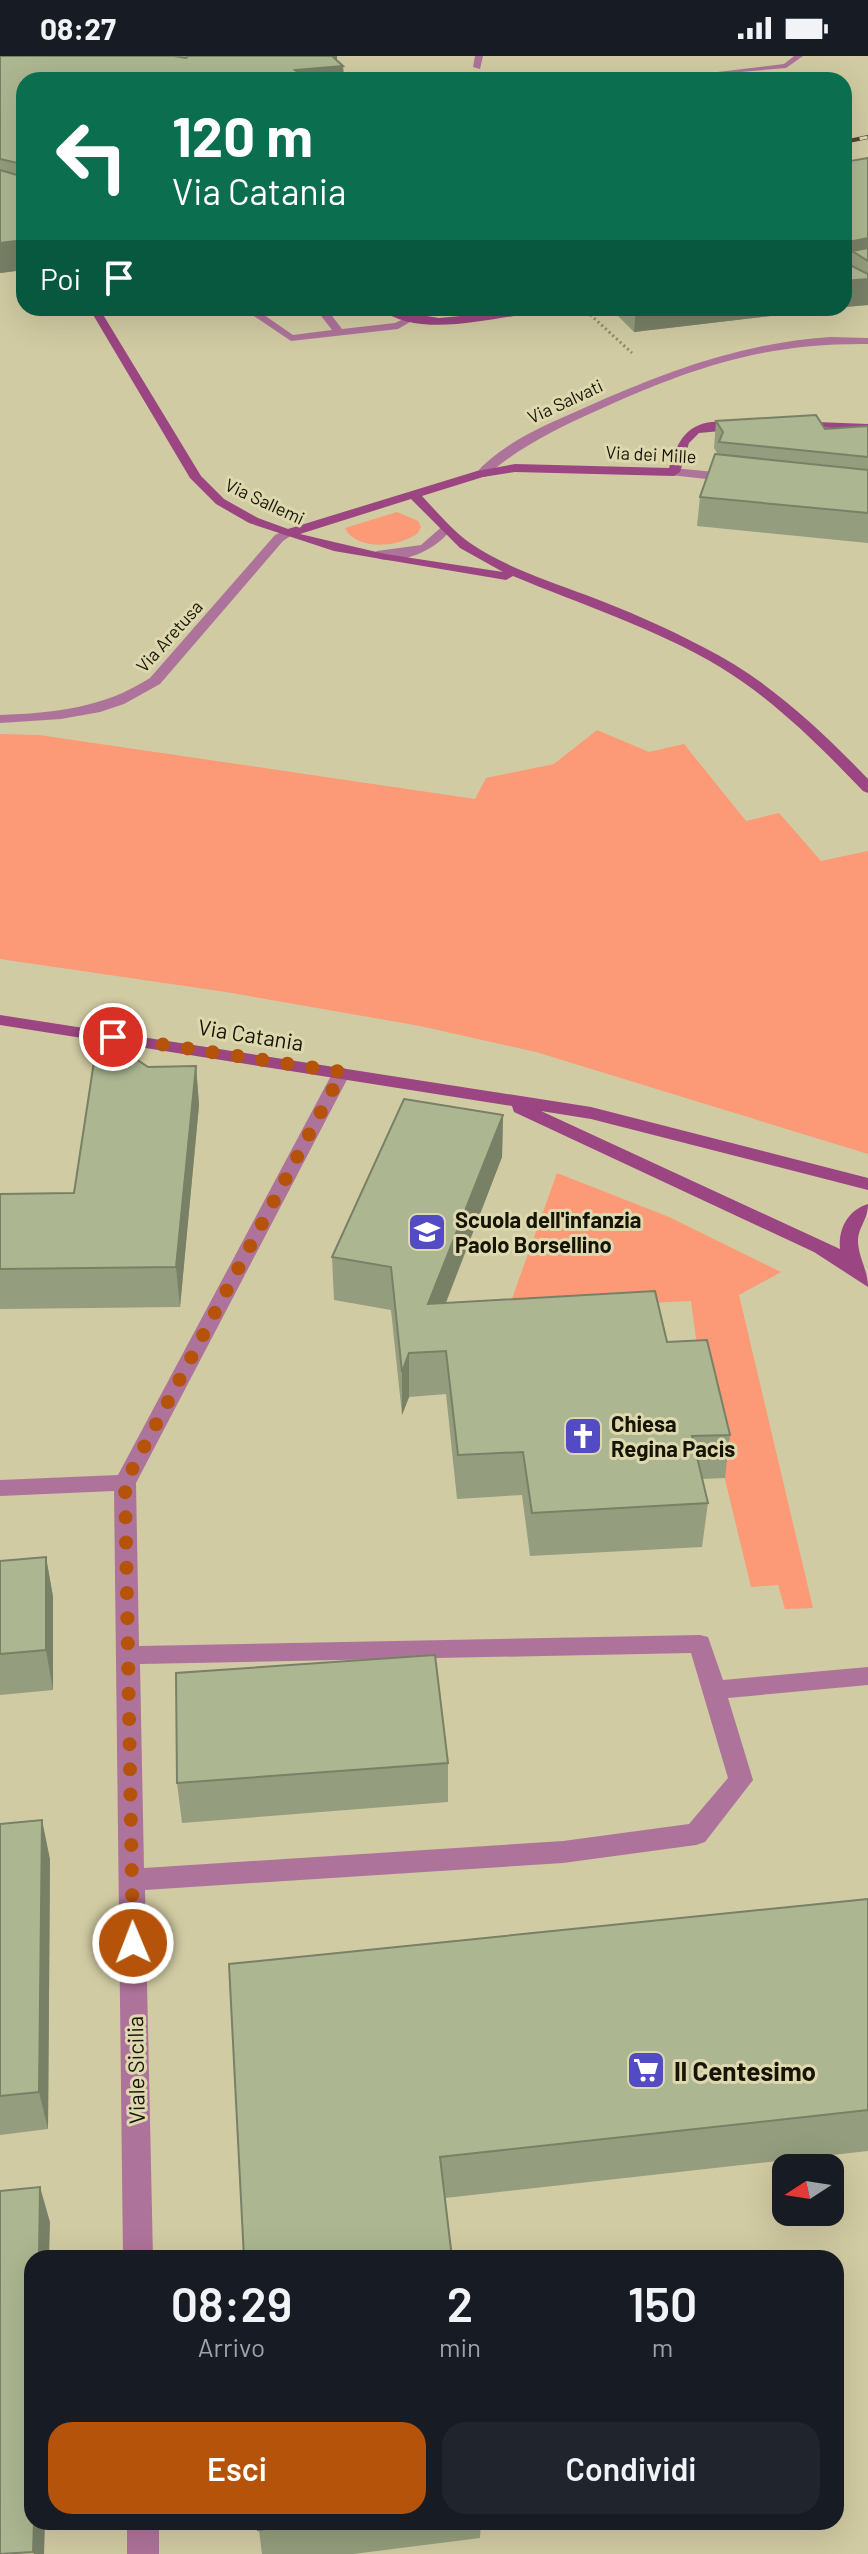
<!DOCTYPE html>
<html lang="it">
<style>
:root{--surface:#171b24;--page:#20242c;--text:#f1f3f6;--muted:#9ea1a6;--accent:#b45309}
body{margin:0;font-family:Barlow,sans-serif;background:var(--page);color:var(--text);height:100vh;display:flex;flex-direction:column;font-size:30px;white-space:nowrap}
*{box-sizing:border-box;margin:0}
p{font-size:26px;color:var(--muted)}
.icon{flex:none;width:44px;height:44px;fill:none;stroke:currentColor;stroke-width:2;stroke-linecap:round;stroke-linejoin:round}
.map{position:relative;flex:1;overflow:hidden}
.panel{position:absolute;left:24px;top:2194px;width:820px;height:280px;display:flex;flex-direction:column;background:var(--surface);border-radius:24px;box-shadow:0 8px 32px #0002}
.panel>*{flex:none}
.banner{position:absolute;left:16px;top:16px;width:836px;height:244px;border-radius:24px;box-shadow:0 8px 32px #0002;background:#0b6e4f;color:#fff;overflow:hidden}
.needle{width:52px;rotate:258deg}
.controls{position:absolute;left:772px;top:2098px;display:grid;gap:16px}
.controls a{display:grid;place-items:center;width:72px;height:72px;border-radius:16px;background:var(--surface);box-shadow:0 8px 32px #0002;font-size:40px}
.pin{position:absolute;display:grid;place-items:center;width:68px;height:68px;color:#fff;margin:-34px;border:4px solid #fff;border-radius:50%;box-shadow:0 2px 8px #0007}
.me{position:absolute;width:88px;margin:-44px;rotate:359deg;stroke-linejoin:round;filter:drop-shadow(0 0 6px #0008)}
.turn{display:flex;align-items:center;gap:28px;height:168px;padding:0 24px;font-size:36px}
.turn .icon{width:104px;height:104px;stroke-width:2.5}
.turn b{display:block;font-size:56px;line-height:68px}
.then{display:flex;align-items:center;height:76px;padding:0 24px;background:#0003;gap:16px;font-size:30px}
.eta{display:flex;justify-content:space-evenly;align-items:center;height:136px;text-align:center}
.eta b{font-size:48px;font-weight:600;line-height:56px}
.primary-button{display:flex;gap:16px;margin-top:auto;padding:16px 24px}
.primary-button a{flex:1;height:92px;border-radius:24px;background:var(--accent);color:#fff;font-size:32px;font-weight:600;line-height:92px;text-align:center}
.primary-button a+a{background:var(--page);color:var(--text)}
.status{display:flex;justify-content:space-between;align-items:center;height:56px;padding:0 40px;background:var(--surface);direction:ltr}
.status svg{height:22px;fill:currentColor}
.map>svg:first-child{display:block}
.green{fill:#fc9976}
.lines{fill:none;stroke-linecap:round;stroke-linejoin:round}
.path{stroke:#8f8b6c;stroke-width:3;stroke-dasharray:2 3;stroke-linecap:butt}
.lane{fill:#ae739a;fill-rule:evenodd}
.street{fill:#ae739a;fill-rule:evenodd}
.secondary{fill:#9b4582;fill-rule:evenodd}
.rail-casing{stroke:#4a4731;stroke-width:4}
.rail{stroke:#ded8af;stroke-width:3;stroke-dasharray:8;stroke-linecap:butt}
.wall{fill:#949d7d}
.shaded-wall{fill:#788066}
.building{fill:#acb791;stroke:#788066;stroke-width:2}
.route{stroke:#b45309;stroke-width:14;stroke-dasharray:0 25.2}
.labels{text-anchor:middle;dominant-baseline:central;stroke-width:6;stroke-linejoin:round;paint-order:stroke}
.far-street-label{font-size:18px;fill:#161405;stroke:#ded8af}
.street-label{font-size:22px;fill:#161405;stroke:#ded8af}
.poi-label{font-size:22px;font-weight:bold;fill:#161405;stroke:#ded8af;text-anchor:start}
.near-poi-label{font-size:26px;font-weight:bold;fill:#161405;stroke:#ded8af;text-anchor:start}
</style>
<div class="status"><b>08:27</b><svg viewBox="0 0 49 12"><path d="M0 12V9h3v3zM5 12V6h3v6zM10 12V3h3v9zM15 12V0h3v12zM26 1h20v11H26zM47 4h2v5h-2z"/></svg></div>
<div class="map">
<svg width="868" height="2498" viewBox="0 0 868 2498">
<rect width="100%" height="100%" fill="#d1cba3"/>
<!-- green -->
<g class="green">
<path d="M397 456 418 465 421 471 418 477C400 491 357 496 345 472Z"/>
<polygon points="597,674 649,696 684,688 746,765 779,757 821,805 868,795 868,1098 536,996 420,970 226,936 0,903 0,678 39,679 475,743 486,722 554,708"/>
<polygon points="557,1117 669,1161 781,1216 739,1239 813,1552 785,1553 778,1529 751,1531 702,1328 691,1245 508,1254"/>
</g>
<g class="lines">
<!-- path -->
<polyline class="path" points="583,252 632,297"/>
<!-- lane -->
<g class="lane">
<polygon points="475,0 483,0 480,13 473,11"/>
<polygon points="794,0 803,0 786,12 650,24 784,8"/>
<polygon points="242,252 254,252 293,279 332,274 315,252 326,252 342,273 395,267 410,260 415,263 398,273 291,285"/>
</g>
<!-- street -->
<g class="street">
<path d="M830 281 868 282V288C762 287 691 312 596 355 556 373 519 391 485 421L475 418C503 386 546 369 584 352 665 316 741 287 830 281Z"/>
<polygon points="674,412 734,418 740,422 734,426 670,419 670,413"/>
<path d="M445 468 451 472C440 494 392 514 371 499L377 495 421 489Z"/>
<path d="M285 474 295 477 283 485 160 628 124 648 100 656 61 663 0 667V659C55 657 103 652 150 622L275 479Z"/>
<path d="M342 1011 351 1016 136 1427 139 1590 700 1579 708 1581 723 1624 868 1611V1629L728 1642 753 1724 705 1786 696 1789 563 1807 145 1834 153 2202H123L114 1435 0 1440V1424L118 1419 333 1016ZM691 1597 728 1722 689 1768 563 1785 144 1812 140 1608Z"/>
<rect x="127" y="2466" width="32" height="32"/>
</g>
<!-- secondary -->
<g class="secondary">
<path d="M89 252H99L201 420 224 443 258 462 288 473 477 415 515 408 669 412C682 367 702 361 747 368L749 370 743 373 699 377 689 387 680 416 674 420 515 416 483 421 422 440C437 456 452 474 470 487 505 511 546 524 586 539 626 554 665 571 703 591 767 623 819 672 868 723V737L863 735C819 689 774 644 720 611 655 572 582 549 513 520L506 524 334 495 249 467 216 448 190 422ZM411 443 460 492 503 516 385 498 300 478Z"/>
<path d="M379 252 439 262 550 252C541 258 526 258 514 260 474 266 413 280 379 252Z"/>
<polygon points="791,365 868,368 868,374 795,370 789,367"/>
<path d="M0 959 591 1051 868 1122V1134L591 1063 541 1055 840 1193C838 1173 848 1154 868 1148 868 1165 858 1170 858 1186 859 1203 868 1214 868 1231L814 1196 514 1056 512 1050 0 969Z"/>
</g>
<defs>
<polyline id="rail" points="844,86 868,81"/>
</defs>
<!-- rail casing -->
<use href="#rail" class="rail-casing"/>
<!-- rail -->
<use href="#rail" class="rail"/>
</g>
<!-- wall -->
<g class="wall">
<polygon points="0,0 337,0 337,4 343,10 344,24 24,24 24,214 0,217"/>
<polygon points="868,102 868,249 844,251 844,106"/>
<polygon points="610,252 838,252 634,276"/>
<polygon points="716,365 825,373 868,370 868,487 697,470 700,441 718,399 714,392"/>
<polygon points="196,1010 199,1049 180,1251 0,1253 0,1138 74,1137 148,1011"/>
<polygon points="503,1059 502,1101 446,1247 667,1286 730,1379 725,1422 702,1423 708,1447 702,1491 530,1500 522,1439 457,1443 446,1338 409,1341 402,1359 391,1254 334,1244 332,1201"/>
<polygon points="46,1501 53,1541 53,1634 0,1639 0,1505"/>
<polygon points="448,1707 448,1746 182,1767 177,1727"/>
<polygon points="0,1768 50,1803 48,2073 0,2079"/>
<polygon points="868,1843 868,2095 445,2142 244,2202"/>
<polygon points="258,2466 481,2466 480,2482 353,2498 262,2498"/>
</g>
<!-- shaded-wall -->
<g class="shaded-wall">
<polygon points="329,0 337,0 337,10 343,10 344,24 295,24 295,14"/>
<polygon points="868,182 868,205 852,195 850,211 844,212 844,187"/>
<polygon points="24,184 24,214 0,217 0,187"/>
<polygon points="868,223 868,249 844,251 844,225"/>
<polygon points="636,252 838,252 634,276"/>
<polygon points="196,1010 199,1049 180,1251 176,1211"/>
<polygon points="503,1059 502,1101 428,1292 428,1248"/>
<polygon points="409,1297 409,1341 402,1359 402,1316"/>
<polygon points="46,1501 53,1541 53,1634 46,1594"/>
<polygon points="42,1764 50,1803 48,2073 39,2036"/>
<polygon points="40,2131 50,2166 49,2202 39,2202"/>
<polygon points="34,2466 45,2466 44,2498 34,2498 33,2496"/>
</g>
<!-- building -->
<g class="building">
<polygon points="0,0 174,0 186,2 188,0 332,0 343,10 295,14 307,24 24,24 24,184 0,187 0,114 20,120 24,117 22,108 0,103"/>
<polygon points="868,102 868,182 844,187 846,207 868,218 868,223 844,225 844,106"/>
<polygon points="868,192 868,205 852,195"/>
<polygon points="816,359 825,373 868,370 868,401 719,386 723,376 716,365"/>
<polygon points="715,398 868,414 868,457 700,441"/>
<polygon points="127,997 148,1011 196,1010 176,1211 0,1213 0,1138 74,1137 95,999"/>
<polygon points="404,1043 503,1059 428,1248 655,1235 667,1286 707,1284 730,1379 692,1380 708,1447 532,1457 523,1396 458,1399 446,1295 409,1297 402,1316 391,1211 332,1201"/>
<polygon points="46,1501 46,1594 0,1598 0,1505"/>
<polygon points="435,1599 448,1707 177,1727 176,1617"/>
<polygon points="42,1764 39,2036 0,2040 0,1768"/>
<polygon points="868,1843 868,2054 440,2101 452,2202 244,2202 229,1908"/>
<polygon points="40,2131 39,2202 32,2202 32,2466 34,2466 33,2496 0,2498 0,2135"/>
<polygon points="258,2466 321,2466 258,2474"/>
</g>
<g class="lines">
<!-- route -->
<polyline class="route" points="113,981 342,1016 125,1427 133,1887"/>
</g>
<!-- icons -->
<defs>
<symbol id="school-square" viewBox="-11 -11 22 22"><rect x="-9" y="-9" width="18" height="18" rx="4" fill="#534bc3" stroke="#ded8af"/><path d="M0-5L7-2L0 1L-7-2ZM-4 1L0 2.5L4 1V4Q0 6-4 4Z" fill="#fff"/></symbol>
<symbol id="church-square" viewBox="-11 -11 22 22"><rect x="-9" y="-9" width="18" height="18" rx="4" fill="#534bc3" stroke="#ded8af"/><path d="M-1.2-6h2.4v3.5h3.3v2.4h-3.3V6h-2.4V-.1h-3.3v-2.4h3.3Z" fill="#fff"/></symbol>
<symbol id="supermarket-square" viewBox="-11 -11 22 22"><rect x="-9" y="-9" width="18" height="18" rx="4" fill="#534bc3" stroke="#ded8af"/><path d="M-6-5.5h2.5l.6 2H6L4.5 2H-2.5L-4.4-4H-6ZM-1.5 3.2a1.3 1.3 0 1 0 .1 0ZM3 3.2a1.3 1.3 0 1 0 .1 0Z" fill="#fff"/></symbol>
</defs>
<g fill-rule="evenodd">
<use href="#school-square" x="405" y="1154" width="44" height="44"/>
<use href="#church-square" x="561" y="1358" width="44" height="44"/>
<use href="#supermarket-square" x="624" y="1992" width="44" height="44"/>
</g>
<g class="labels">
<!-- far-street labels -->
<g class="far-street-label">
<text transform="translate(565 345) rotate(-25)">Via Salvati</text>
<text transform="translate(651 398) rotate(3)">Via dei Mille</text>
<text transform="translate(265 445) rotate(25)">Via Sallemi</text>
<text transform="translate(169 580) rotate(-48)">Via Aretusa</text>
</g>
<!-- street labels -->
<g class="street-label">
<text transform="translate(251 978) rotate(9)">Via Catania</text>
<text transform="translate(135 2014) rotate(-91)">Viale Sicilia</text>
</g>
<!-- poi labels -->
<g class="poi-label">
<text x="455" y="1163">Scuola dell'infanzia<tspan x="455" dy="25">Paolo Borsellino</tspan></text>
<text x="611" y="1367">Chiesa<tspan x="611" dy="25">Regina Pacis</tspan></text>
</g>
<!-- near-poi labels -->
<g class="near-poi-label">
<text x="674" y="2014">Il Centesimo</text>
</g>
</g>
</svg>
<div class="controls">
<a><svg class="needle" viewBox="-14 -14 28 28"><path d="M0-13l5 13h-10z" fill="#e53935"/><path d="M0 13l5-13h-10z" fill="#9ea1a6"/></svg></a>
</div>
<div class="pin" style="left:113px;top:981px;background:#d93025"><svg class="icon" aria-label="arrive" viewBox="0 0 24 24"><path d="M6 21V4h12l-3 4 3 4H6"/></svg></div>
<svg class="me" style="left:133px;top:1887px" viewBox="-20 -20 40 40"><circle r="17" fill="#b45309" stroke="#fff" stroke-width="3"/><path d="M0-11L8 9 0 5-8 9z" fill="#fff"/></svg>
<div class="banner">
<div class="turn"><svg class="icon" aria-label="left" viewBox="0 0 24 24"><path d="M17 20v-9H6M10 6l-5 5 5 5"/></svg><div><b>120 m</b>Via Catania</div></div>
<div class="then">Poi<svg class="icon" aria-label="arrive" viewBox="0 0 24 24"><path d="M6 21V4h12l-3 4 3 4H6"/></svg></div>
</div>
<section class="panel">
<div class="eta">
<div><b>08:29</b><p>Arrivo</p></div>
<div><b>2</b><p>min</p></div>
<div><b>150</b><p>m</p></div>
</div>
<div class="primary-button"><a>Esci</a><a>Condividi</a></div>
</section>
</div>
